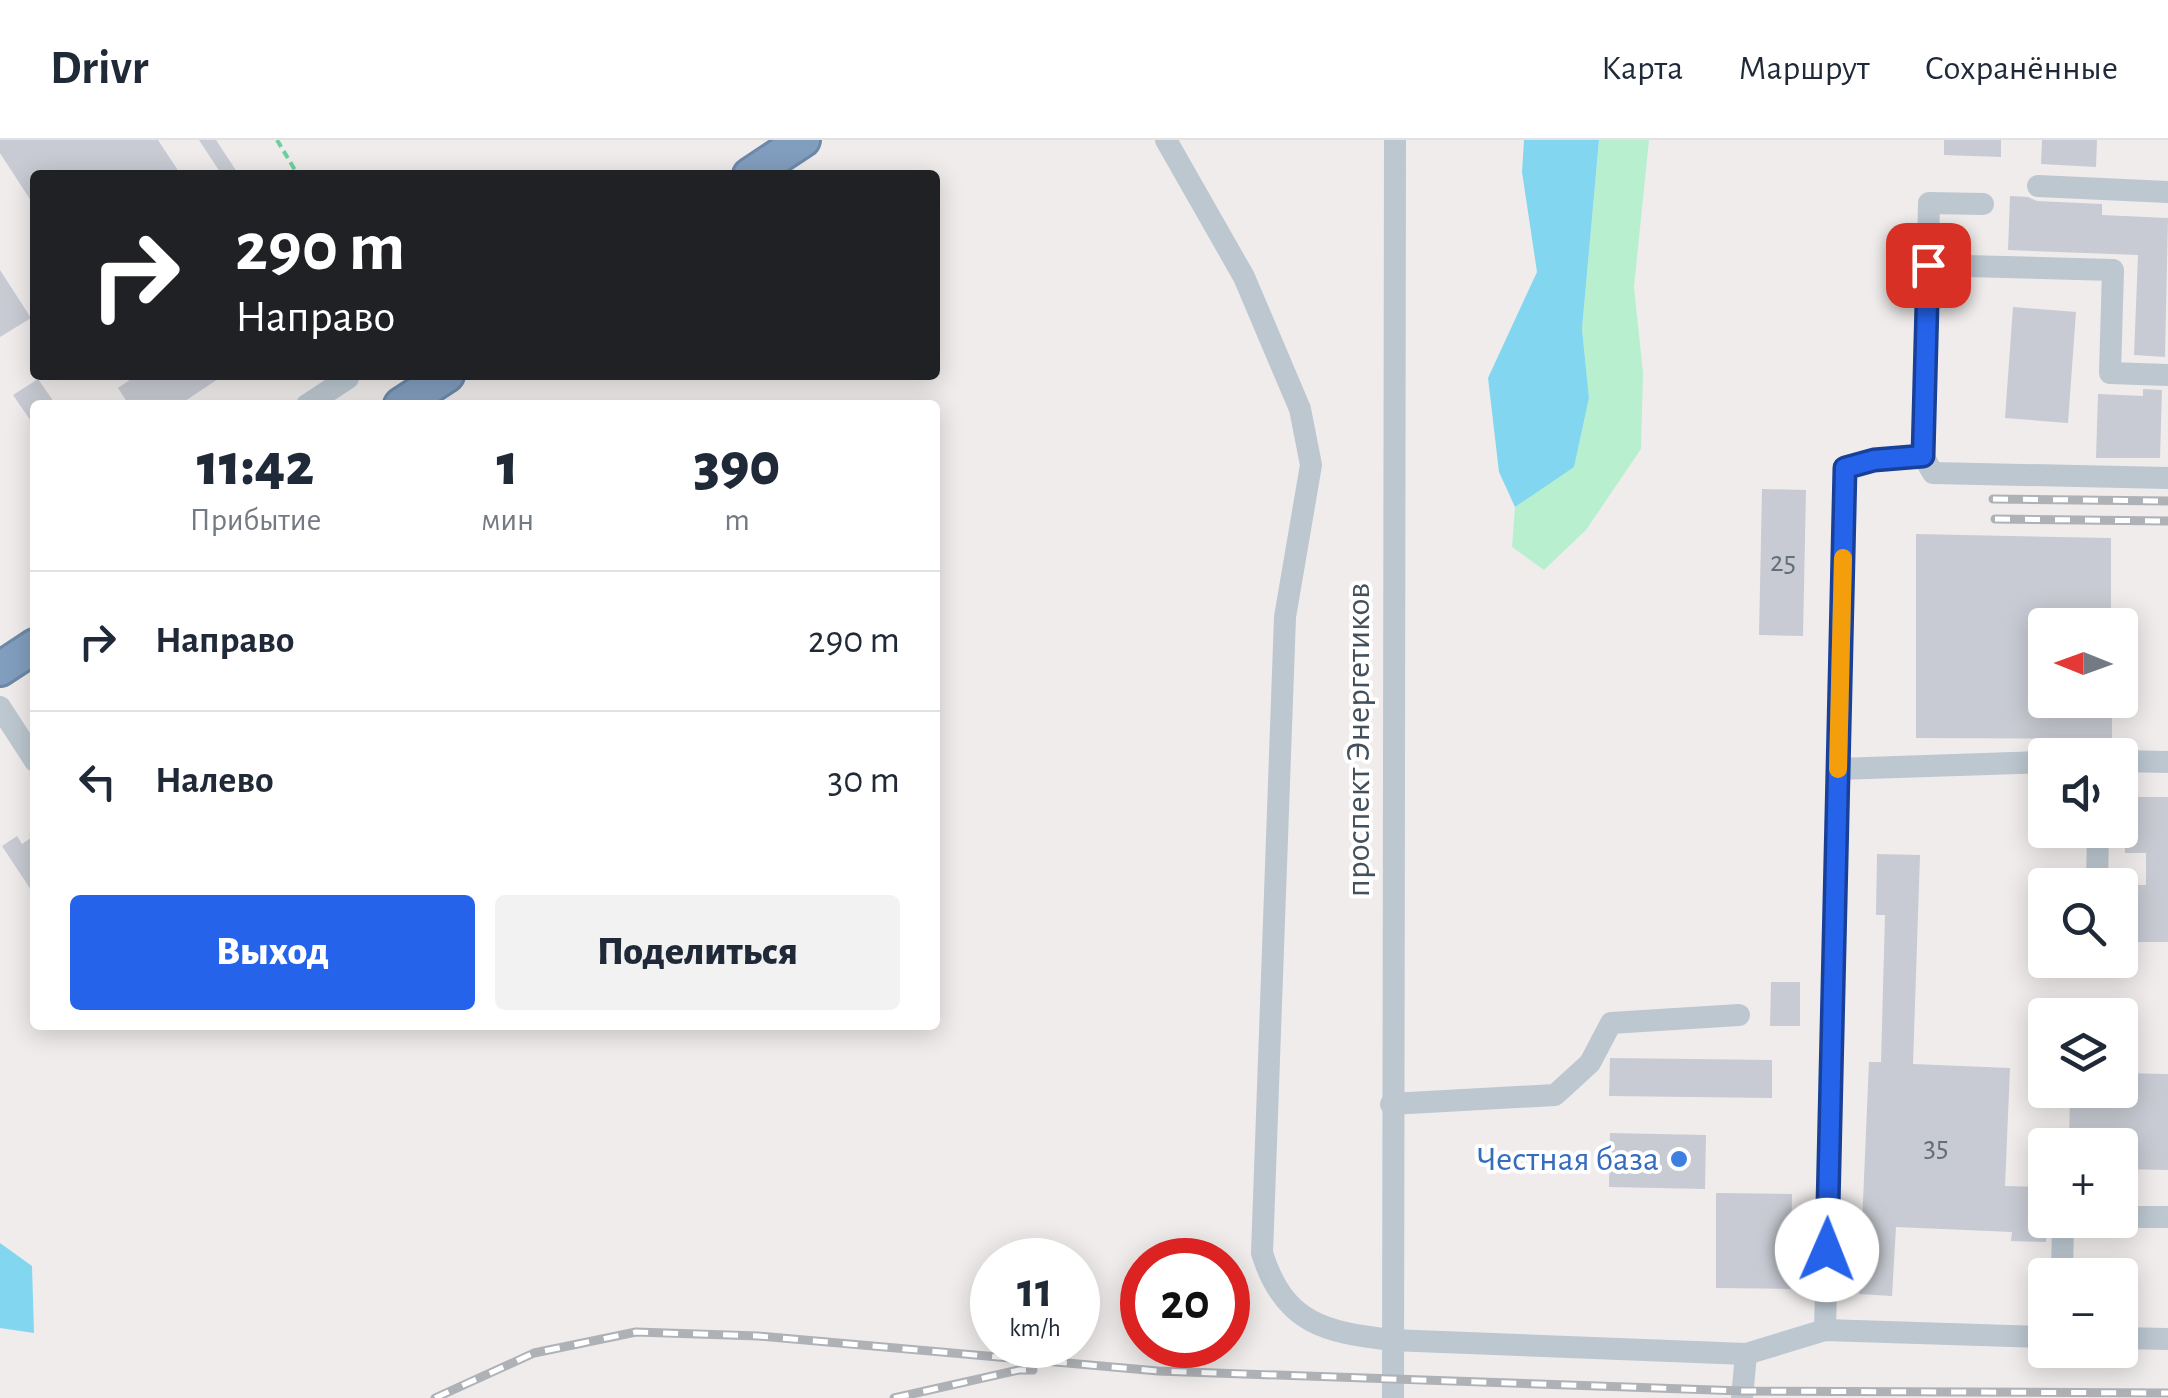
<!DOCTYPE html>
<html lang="ru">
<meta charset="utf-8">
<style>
:root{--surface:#fff;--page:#f2f2f3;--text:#1f2937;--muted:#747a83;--line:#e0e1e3;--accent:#2563eb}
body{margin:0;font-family:"Alegreya Sans",sans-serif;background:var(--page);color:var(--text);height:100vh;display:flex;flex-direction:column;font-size:38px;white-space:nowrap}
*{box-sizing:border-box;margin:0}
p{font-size:32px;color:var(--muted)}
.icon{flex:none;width:55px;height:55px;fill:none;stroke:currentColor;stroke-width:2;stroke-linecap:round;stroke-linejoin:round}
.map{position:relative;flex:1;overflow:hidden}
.panel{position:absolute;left:30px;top:260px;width:910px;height:630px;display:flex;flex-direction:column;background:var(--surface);border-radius:10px;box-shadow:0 5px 25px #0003}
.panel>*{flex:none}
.hud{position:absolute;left:30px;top:30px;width:910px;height:210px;border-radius:10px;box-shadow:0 5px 25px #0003;background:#202124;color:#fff;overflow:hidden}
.needle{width:65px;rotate:271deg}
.buttons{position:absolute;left:2028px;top:468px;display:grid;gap:20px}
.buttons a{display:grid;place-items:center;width:110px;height:110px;border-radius:10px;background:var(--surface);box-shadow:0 5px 25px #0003;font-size:50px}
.speed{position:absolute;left:970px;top:1098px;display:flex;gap:20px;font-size:50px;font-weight:700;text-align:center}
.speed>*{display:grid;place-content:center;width:130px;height:130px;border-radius:50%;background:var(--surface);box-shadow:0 5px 25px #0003;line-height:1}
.speed small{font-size:25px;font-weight:400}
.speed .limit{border:15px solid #d22;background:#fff;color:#111}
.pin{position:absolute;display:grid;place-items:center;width:85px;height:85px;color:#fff;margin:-42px;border-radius:20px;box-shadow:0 5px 15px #0006}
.me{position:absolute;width:110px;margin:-55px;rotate:1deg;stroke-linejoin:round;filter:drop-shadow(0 0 8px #0008)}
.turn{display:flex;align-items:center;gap:35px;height:210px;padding:0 40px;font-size:45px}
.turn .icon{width:130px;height:130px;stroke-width:2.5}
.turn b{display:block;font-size:70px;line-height:85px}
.eta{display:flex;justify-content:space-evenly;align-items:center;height:170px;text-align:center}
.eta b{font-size:60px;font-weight:800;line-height:70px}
.action{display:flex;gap:20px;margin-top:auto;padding:20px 40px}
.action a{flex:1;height:115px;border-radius:10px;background:var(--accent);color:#fff;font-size:40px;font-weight:800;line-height:115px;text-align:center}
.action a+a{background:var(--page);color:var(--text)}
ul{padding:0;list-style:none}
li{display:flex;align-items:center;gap:30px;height:140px;padding:0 40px;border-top:2px solid var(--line)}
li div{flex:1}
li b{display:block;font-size:38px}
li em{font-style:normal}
header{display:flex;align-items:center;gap:60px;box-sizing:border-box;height:140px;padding:0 50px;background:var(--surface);border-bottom:2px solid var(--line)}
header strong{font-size:48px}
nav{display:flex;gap:55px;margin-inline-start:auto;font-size:35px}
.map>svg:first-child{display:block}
.green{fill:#b8f0cf}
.water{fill:#83d6ef}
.building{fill:#c8cbd3}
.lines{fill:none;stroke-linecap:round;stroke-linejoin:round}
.highway-casing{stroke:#6d89aa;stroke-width:38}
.path{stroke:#6fcfa1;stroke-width:4;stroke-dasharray:8 5;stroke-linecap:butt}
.minor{stroke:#bcc7d0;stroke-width:22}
.highway{stroke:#829ebe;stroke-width:32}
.rail-casing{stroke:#aeb2b7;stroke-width:9}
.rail{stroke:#fff;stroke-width:5;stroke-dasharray:15;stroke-linecap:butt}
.route-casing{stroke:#184099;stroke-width:25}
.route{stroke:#2563eb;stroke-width:18}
.slow{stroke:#f59e0b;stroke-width:18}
.shop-dot{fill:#3f7fe0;stroke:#fff;stroke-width:4}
.labels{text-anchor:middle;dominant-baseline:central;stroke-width:8;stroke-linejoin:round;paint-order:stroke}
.number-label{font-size:30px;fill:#656f79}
.street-label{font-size:35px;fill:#44505b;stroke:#fff}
.shop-label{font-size:35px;fill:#366cbe;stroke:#fff;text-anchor:end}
</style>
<header>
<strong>Drivr</strong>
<nav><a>Карта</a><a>Маршрут</a><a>Сохранённые</a></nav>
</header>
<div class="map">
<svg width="2168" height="1258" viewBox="0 0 2168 1258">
<rect width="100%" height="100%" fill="#f0ecec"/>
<!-- green -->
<polygon class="green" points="1599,0 1649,0 1634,147 1643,233 1641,309 1586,390 1544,430 1512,407 1515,367 1574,326 1589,258 1582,189"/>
<!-- water -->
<g class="water">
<polygon points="1524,0 1599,0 1582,189 1589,258 1574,327 1515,367 1499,332 1488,238 1537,132 1522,32"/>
<polygon points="0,1103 32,1126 34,1193 0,1188"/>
</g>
<!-- building -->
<g class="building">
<polygon points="0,0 158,0 181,35 35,35 35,67 0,13"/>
<polygon points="199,0 216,0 239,35 222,35"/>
<polygon points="1944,0 2001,0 2001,17 1944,15"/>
<polygon points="2042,0 2097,0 2096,27 2041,24"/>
<polygon points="2010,56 2028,57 2037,61 2102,64 2102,75 2168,78 2165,217 2134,215 2138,115 2008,110"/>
<polygon points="0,130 31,178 0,197"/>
<polygon points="2013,167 2076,172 2068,283 2005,278"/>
<polygon points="137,235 224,235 179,265 129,265 118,248"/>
<polygon points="38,239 56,265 35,265 35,287 13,255"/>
<polygon points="2143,249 2162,250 2160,318 2096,318 2098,254 2143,256"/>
<polygon points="1762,349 1806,350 1803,496 1759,495"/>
<polygon points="1916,394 2111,398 2111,485 2045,485 2045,560 2112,560 2112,599 1916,598"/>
<polygon points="2124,657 2168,657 2168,802 2125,802 2124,745 2146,745 2146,713 2125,713"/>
<polygon points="35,695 35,756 2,706 17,696 22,704"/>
<polygon points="1877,714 1920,715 1913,924 2010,928 2005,1046 2045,1047 2047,1080 2046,1102 2011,1101 2012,1092 1896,1087 1892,1156 1859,1154 1869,922 1881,922 1885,775 1876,775"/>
<polygon points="1771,842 1800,842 1800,886 1770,886"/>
<polygon points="1610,918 1772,920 1772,958 1609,956"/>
<polygon points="2120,933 2168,934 2168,1030 2120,1029 2120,1005 2069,1005 2070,950 2120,950"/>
<polygon points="1610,993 1706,995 1705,1049 1609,1047"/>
<polygon points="1716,1053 1792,1054 1791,1112 1812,1112 1811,1144 1791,1144 1791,1149 1716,1148"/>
</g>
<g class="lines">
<defs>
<g id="highway">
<polyline points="750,35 803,0"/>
<polyline points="401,265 447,235"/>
<polyline points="0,529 35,506"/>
</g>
</defs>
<!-- highway casing -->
<use href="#highway" class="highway-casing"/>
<!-- path -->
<polyline class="path" points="277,0 298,35"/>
<!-- minor -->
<g class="minor">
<path d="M1166 0 1244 137 1300 269 1311 325 1285 477 1262 1113C1284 1184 1325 1192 1391 1200L1746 1214 1825 1190 2045 1197"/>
<polyline points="2038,46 2168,52"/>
<polyline points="1928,125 2113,130 2110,233 2168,235"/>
<polyline points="307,265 348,238"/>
<polyline points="1923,316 1929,63 1983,64"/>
<polyline points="0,567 35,621"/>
<polyline points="2120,621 2168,622"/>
<polyline points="1838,629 2045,622"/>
<polyline points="2097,745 2098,690"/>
<polyline points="2095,824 2095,820"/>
<polyline points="1391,964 1555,955 1590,923 1611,883 1739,875"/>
<polyline points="2120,1077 2168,1077"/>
<polyline points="2062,1135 2063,1080"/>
<polyline points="1825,1190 1845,328 1874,320 1923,316 1933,333 2168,338"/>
<polyline points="2120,1198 2168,1199"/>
<polyline points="1393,1258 1395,0"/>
<polyline points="1742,1258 1746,1214"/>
</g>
<!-- highway -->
<use href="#highway" class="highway"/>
<defs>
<g id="rail">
<polyline points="1993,359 2168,361"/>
<polyline points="1995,379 2168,381"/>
<polyline points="435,1258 534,1213 636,1192 758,1196 1158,1231 1743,1251 2168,1253"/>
<polyline points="894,1258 1019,1230 1033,1230"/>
</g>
</defs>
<!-- rail casing -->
<use href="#rail" class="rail-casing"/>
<!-- rail -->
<use href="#rail" class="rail"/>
</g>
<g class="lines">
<defs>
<polyline id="route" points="1827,1110 1845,328 1874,320 1923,316 1928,125"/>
</defs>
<!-- route casing -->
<use href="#route" class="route-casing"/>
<!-- route -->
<use href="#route" class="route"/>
<!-- slow -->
<polyline class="slow" points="1838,629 1843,418"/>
</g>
<!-- markers -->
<circle class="shop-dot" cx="1679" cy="1019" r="10"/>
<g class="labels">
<!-- number labels -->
<g class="number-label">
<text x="1783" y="422">25</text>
<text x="1936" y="1007">35</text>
</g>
<!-- street labels -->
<g class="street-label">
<text transform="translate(1358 600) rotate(-90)">проспект Энергетиков</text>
</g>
<!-- shop labels -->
<g class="shop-label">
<text x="1659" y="1019">Честная база</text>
</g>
</g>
</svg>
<div class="buttons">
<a><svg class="needle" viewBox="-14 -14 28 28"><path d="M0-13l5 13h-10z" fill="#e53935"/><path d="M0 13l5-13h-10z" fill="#747a83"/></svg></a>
<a><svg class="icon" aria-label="sound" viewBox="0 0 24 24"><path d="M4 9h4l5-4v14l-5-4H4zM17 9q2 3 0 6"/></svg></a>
<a><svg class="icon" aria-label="search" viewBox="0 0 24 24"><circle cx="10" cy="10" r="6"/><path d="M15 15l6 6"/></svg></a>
<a><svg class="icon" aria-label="layers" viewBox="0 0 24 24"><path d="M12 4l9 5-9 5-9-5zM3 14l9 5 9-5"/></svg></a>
<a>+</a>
<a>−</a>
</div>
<div class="speed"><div>11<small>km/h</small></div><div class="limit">20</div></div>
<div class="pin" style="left:1928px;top:125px;background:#d93025"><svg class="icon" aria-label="arrive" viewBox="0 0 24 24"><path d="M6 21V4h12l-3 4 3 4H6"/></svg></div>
<svg class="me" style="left:1827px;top:1110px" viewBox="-20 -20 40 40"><circle r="19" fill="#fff"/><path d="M0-13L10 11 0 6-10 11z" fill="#2563eb"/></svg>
<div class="hud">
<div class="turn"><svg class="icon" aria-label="right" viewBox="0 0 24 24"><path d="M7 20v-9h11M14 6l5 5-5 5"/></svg><div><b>290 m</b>Направо</div></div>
</div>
<section class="panel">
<div class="eta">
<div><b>11:42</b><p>Прибытие</p></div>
<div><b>1</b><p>мин</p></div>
<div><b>390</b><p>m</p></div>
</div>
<ul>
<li><svg class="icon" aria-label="right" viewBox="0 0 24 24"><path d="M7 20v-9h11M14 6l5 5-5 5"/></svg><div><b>Направо</b></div><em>290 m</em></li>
<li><svg class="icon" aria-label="left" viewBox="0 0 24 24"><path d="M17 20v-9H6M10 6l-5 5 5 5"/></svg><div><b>Налево</b></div><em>30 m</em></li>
</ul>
<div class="action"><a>Выход</a><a>Поделиться</a></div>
</section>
</div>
